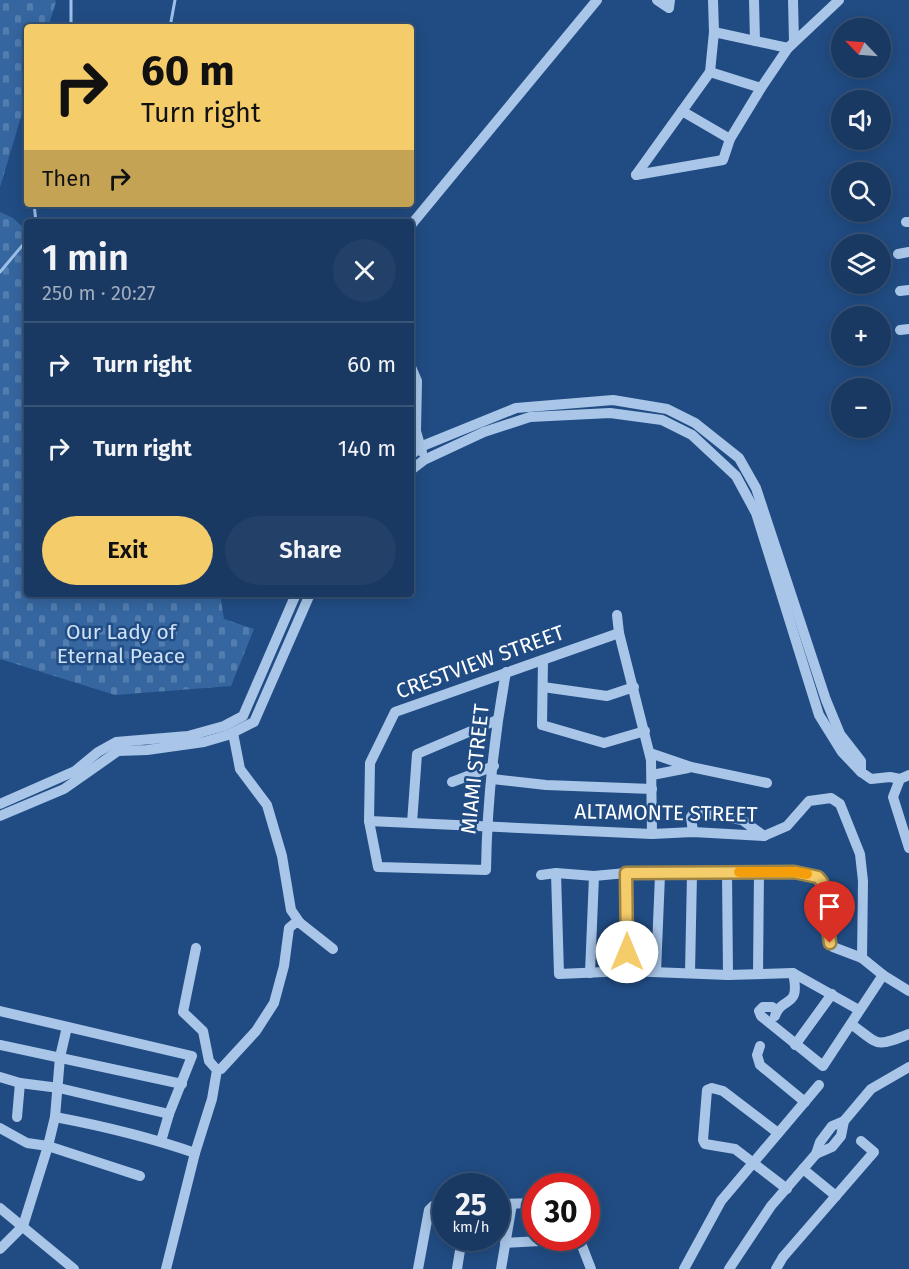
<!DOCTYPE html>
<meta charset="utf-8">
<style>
:root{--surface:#193962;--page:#224068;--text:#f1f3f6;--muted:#9facbe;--line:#375377;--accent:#f5cc6a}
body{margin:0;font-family:"Fira Sans",sans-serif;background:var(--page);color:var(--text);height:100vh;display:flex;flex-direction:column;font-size:22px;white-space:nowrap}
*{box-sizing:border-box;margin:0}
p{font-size:20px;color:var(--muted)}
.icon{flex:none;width:33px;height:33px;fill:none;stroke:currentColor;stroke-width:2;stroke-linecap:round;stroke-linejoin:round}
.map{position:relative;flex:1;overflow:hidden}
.sheet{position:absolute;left:24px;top:219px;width:390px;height:378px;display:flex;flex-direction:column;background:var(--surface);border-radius:6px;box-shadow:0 3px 15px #0003,0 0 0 2px var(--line)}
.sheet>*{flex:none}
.top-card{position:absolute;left:24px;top:24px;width:390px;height:183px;border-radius:6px;box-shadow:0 3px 15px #0003,0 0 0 2px var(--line);background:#f5cc6a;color:#111;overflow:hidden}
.needle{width:39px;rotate:295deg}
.tools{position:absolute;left:831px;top:18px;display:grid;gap:12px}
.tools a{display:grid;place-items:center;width:60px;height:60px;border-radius:50%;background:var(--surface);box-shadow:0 3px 15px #0003,0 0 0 2px var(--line);font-size:30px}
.speed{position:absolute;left:432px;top:1173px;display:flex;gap:12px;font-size:30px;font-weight:700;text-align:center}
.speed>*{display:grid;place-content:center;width:78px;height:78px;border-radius:50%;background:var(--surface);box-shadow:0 3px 15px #0003,0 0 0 2px var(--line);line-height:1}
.speed small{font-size:15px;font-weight:400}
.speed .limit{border:9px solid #d22;background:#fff;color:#111}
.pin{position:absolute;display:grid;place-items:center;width:51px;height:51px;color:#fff;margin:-62px -26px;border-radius:50% 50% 50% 0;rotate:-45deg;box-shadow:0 0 6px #0007}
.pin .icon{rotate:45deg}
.me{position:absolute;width:66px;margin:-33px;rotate:0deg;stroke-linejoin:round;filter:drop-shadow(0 0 4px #0008)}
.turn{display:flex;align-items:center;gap:21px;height:126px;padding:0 18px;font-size:27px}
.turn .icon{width:78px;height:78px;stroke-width:2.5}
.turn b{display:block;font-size:42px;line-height:51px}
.then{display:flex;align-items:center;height:57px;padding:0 18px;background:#0003;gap:12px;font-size:22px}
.round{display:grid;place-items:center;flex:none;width:63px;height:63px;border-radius:32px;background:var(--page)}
.headline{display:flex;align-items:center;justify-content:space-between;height:102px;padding:0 18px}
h1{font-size:36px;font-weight:600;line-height:45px}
.action{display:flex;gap:12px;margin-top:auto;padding:12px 18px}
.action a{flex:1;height:69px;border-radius:36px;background:var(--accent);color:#111;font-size:24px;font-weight:600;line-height:69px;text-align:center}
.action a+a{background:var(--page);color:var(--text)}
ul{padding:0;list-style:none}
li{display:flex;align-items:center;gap:18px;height:84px;padding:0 18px;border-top:2px solid var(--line)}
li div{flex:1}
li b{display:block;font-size:22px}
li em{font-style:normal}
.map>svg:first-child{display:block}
.cemetery{fill:url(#cemetery-stones)}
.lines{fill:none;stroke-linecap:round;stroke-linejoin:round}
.stream{stroke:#9cc0e9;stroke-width:3}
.minor{stroke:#a9c6e8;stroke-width:10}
.route-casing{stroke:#9f8545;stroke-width:15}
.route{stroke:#f5cc6a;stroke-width:10}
.slow{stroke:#f59e0b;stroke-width:10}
.labels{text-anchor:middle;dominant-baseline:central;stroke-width:5;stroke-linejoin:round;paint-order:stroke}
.park-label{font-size:21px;fill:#cde0f6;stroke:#214c83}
.street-label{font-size:21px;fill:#fff;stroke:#214c83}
</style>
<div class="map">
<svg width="909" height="1269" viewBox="0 0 909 1269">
<defs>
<pattern id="cemetery-stones" width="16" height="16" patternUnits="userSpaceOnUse" patternTransform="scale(1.5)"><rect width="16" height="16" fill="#3566a0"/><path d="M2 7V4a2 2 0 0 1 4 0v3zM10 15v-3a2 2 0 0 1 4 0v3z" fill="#537dae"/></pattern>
</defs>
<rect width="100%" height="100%" fill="#214c83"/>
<!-- cemetery -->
<g class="cemetery">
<polygon points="0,0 55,0 56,2 48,27 27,27 27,97 0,187"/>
<polygon points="0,212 13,218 27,231 27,594 220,594 224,619 254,629 231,686 115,695 0,659"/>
</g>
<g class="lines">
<!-- stream -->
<g class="stream">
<polyline points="71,27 71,0"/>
<polyline points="170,27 175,0"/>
<polyline points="34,204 36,222"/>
<polyline points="0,272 27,240"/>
</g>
<!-- minor -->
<g class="minor">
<polyline points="657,0 669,8 670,0"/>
<polyline points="754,0 755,41"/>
<polyline points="793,0 794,41"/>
<polyline points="714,32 788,48"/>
<polyline points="710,72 761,88"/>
<polyline points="682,111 730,139"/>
<polyline points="636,175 723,160 730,139 761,88 788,48 839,0"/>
<polyline points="636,175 710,72 714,32 713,0"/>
<polyline points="906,222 909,222"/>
<polyline points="411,225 597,0"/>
<polyline points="898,254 909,252"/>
<polyline points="900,291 909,290"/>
<polyline points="900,330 909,329"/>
<polyline points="411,367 417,381 416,431 422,452"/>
<polyline points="411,455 420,447 516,408 613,400 667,409 695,423 739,458 756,488 826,700 840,734 861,761 861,772 871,779 890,777 900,779 909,775"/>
<polyline points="411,470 424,460 484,432 530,417 610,413 662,420 692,435 736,476 756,513 819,715 842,752 861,772"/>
<polyline points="617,615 619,633 651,760 652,834"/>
<polyline points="543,660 542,725 604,743 645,731"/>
<path d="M506 672C494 737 487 804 486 870L378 867 369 821 370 763 395 712 619 633"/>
<polyline points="543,687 607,696 634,687"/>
<polyline points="233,733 240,769 267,805 282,856 291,910 300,923"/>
<polyline points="650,753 691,767 767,783"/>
<polyline points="652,775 688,768"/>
<polyline points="492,779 546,785 652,789"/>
<polyline points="900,779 893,797 909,848"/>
<polyline points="452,782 494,766"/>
<polyline points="0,804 75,771 98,752 116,742 188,736 224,726 243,716 296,594"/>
<polyline points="0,816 64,789 118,751 147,750 204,742 228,735 254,722 310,594"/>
<polyline points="369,821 652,834 693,832 764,836 787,826 809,801 831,798 840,804 860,854 863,881 862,958 883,975 909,991"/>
<polyline points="412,823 417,754 497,720"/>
<polyline points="693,832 691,817 695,811 742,820 764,836"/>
<polyline points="556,873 559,974 627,971 728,975 793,973 859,1010"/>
<polyline points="626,873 627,971"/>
<polyline points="727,873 728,975"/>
<polyline points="541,875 556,873 594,876 626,873 794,872 818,877 822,882 830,943 833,947 862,958"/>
<polyline points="656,972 660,875"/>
<polyline points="590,973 594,876"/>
<polyline points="690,973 692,874"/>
<polyline points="758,974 759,871"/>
<polyline points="0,1011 192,1056 169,1114 161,1141"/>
<polyline points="777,1011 772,1007 763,1007 759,1011 761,1016 823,1066 883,975"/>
<path d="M775 1016C782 995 801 1010 793 973"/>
<path d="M851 1024C880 1045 874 1048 909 1034"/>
<polyline points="0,1045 182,1084"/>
<polyline points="795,1045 832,994"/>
<polyline points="760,1046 757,1055 760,1065 805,1102"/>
<polyline points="217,1070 221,1069 256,1031 274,1003 284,966 289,928 295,923 300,923 333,949"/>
<polyline points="0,1077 20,1083 59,1088 169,1114"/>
<polyline points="17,1117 20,1083"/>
<path d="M55 1117C103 1126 149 1137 195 1153L166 1269"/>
<polyline points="0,1128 27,1143 48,1146 140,1176"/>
<polyline points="778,1133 723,1091 712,1088 707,1090 703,1140 705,1144 735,1149 787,1189"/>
<polyline points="195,1153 212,1099 217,1070 209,1061 203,1031 183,1012 196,948"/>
<polyline points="816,1154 832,1147 841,1136 844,1121 871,1089 909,1067"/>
<polyline points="803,1169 836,1196"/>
<polyline points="496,1204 536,1203"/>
<polyline points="0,1208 74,1269"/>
<polyline points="579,1238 591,1269"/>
<polyline points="505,1243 579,1239"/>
<polyline points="0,1249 23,1226 48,1146 55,1117 60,1057 67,1027"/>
<polyline points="418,1269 429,1210 433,1206 446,1206"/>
<polyline points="457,1269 462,1238"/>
<polyline points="501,1269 512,1204"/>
<polyline points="684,1269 721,1201 819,1085"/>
<polyline points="729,1269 771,1206 816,1154 820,1142 832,1126 844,1121"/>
<polyline points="776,1269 783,1257 874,1152 861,1141"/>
</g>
</g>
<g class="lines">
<defs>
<polyline id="route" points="627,952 626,873 794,872 818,877 822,882 830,943"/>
</defs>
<!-- route casing -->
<use href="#route" class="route-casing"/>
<!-- route -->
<use href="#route" class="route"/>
<!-- slow -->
<polyline class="slow" points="739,872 794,872 807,874"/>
</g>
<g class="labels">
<!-- park labels -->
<g class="park-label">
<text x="121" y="632">Our Lady of<tspan x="121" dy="24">Eternal Peace</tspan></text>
</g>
<!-- street labels -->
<g class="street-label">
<text transform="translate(480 662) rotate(-20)">CRESTVIEW STREET</text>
<text transform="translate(475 769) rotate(-84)">MIAMI STREET</text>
<text transform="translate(666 813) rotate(1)">ALTAMONTE STREET</text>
</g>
</g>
</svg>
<div class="tools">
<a><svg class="needle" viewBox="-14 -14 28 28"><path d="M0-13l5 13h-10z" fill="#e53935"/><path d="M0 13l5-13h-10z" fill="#9facbe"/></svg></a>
<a><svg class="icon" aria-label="sound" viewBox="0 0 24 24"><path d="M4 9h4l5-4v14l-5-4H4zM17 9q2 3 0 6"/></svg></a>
<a><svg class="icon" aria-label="search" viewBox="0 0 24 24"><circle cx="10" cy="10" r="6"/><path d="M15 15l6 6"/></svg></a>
<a><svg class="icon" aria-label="layers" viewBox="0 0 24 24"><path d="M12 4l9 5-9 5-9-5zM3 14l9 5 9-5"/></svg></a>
<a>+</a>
<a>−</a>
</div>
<div class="speed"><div>25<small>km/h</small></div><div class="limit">30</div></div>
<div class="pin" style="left:830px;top:943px;background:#d93025"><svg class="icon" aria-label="arrive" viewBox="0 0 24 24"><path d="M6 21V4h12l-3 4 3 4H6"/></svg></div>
<svg class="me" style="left:627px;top:952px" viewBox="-20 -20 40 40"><circle r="19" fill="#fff"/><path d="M0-13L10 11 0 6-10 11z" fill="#f5cc6a"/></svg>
<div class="top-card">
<div class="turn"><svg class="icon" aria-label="right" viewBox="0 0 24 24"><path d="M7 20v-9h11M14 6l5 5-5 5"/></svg><div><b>60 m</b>Turn right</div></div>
<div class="then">Then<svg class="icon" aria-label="right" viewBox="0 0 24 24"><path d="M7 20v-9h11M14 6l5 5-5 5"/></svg></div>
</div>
<section class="sheet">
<div class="headline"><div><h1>1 min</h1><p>250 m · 20:27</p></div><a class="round"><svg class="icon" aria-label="close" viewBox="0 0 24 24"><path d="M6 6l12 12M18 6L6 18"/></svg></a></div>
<ul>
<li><svg class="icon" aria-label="right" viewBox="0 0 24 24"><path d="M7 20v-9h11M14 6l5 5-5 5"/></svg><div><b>Turn right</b></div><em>60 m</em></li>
<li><svg class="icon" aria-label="right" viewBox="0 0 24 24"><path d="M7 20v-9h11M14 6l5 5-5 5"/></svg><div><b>Turn right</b></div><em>140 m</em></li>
</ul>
<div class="action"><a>Exit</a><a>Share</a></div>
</section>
</div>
